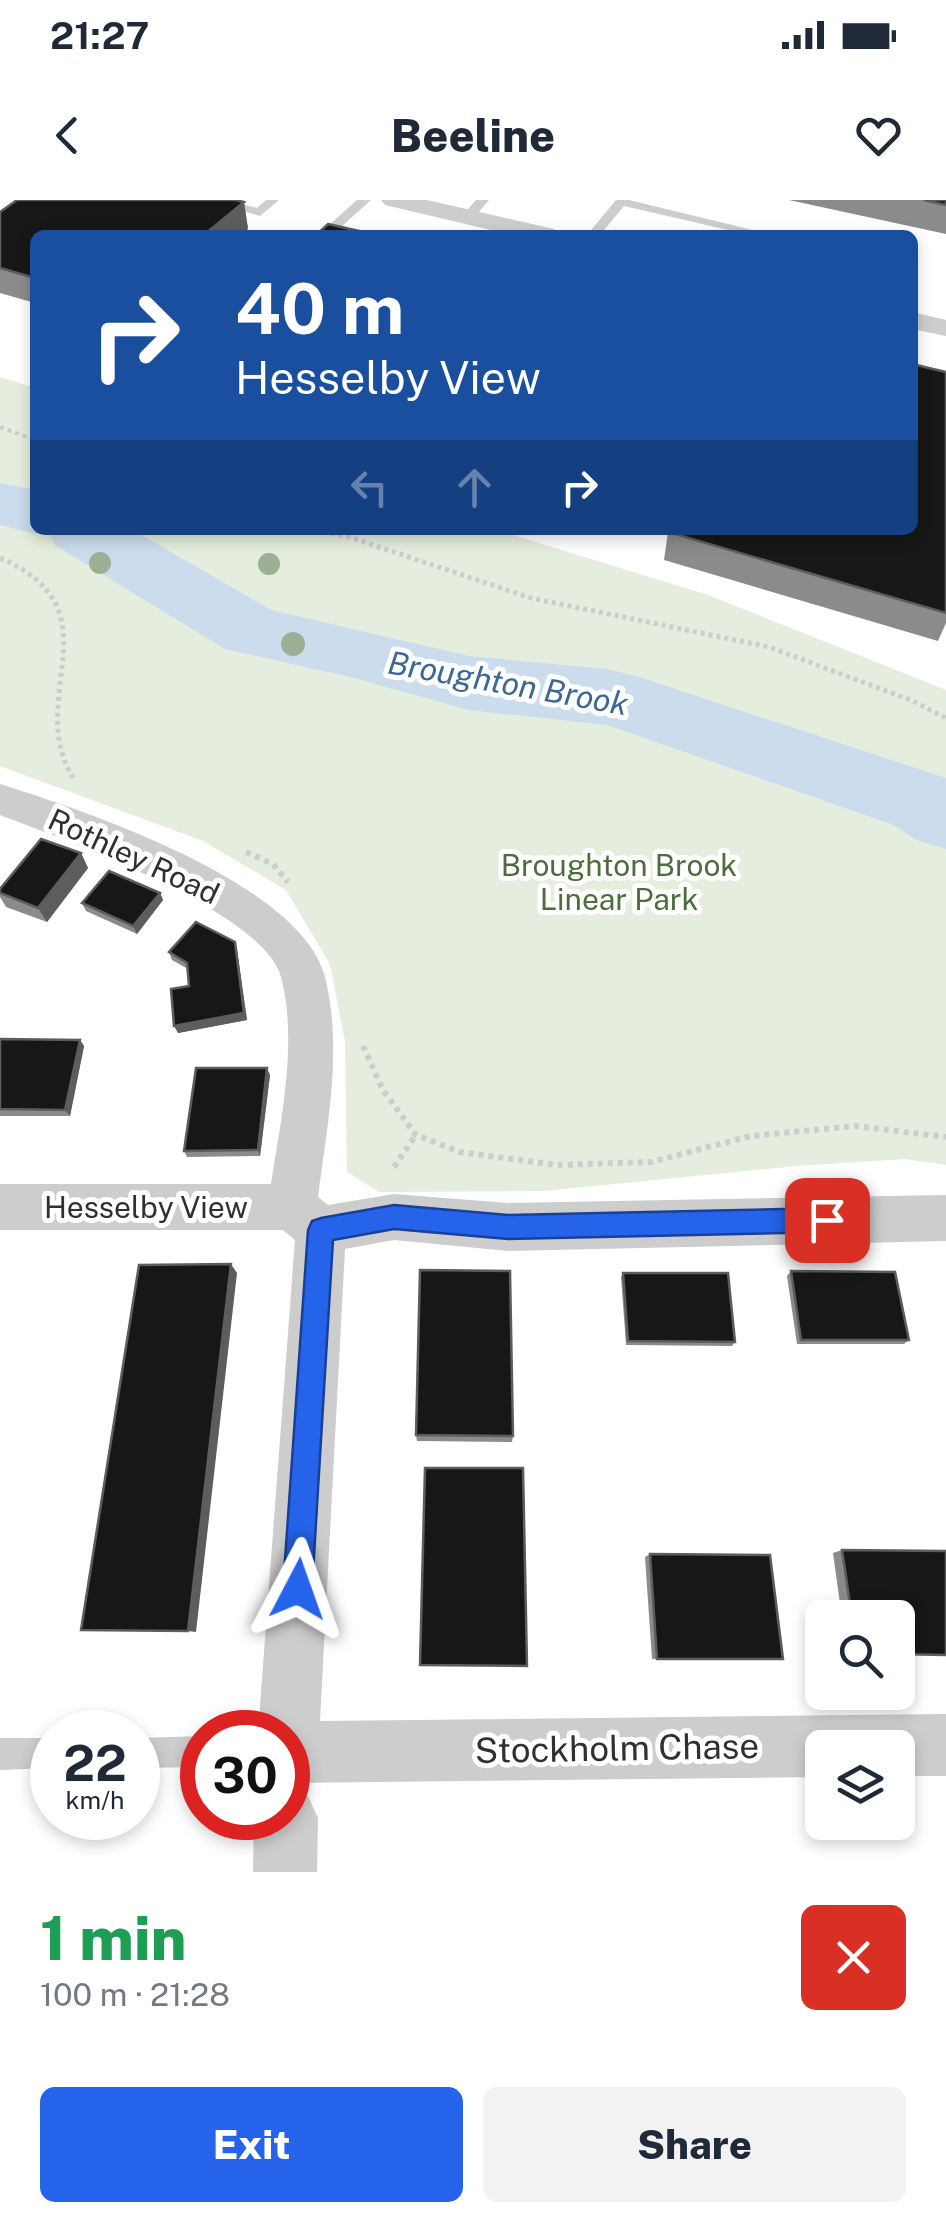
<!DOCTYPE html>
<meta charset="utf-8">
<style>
:root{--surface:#fff;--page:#f2f2f3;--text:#1f2937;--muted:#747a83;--accent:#2563eb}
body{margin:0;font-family:"Public Sans",sans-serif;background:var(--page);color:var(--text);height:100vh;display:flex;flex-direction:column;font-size:38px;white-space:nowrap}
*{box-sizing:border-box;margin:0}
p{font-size:32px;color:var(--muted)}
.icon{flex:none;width:55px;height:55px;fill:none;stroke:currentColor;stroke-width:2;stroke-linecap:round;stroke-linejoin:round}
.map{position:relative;height:1672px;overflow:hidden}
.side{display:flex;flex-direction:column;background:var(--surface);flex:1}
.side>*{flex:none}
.guide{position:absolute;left:30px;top:30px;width:888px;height:305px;border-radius:15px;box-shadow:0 5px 15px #0003;background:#1a4fa0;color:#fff;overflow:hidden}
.fabs{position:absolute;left:805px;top:1400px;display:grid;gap:20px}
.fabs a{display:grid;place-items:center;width:110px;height:110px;border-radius:15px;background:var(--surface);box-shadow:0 5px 15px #0003;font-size:50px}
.speed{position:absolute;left:30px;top:1510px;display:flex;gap:20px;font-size:50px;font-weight:700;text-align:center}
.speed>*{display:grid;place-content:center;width:130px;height:130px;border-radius:50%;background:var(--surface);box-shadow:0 5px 15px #0003;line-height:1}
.speed small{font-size:25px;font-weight:400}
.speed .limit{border:15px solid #d22;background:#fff;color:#111}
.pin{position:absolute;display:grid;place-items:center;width:85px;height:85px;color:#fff;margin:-42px;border-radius:20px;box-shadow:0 5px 15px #0006}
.me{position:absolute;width:110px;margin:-55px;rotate:4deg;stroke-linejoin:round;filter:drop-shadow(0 0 8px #0008)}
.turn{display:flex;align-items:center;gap:35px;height:210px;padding:0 40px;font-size:45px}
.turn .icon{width:130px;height:130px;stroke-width:2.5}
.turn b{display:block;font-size:70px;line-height:85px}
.lanes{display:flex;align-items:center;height:95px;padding:0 40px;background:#0003;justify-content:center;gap:50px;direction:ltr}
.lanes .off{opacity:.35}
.round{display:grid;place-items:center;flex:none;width:105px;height:105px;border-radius:15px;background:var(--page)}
.overview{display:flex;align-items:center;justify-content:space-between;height:170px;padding:0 40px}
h1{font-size:60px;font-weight:800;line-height:75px;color:#1e9e55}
.primary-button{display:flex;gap:20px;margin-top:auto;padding:20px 40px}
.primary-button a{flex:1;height:115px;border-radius:15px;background:var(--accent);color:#fff;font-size:40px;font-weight:800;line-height:115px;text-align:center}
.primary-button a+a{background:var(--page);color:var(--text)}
.status{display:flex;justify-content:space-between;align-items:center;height:70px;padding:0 50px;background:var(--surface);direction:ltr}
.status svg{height:28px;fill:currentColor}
header{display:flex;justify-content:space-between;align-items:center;height:130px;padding:0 40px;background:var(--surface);font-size:45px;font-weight:800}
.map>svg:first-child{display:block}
.green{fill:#e5edde}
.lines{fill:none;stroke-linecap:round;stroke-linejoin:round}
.river{fill:#cbdced;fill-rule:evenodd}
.path-far2{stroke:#cdcdcd;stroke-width:4;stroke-dasharray:4 4;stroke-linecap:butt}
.path-far1{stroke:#cdcdcd;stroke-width:5;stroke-dasharray:4 4;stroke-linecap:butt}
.path{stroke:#cdcdcd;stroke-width:6;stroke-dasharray:5 5;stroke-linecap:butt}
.lane{fill:#cdcdcd;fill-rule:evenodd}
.street{fill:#cdcdcd;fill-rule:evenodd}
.tree{fill:#9daf94}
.wall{fill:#8b8b8b}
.shaded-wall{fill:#5d5d5d}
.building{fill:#171717;stroke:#5d5d5d;stroke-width:2.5}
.route{fill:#2563eb;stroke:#184099;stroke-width:2.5}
.labels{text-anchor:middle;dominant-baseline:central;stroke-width:10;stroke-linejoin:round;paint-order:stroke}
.street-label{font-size:30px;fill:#303030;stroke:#fff}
.park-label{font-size:30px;fill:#4d6d3d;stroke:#fff}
.water-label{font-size:32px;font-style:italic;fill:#3d6894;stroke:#fff}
.near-street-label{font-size:35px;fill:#303030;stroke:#fff}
</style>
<div class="status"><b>21:27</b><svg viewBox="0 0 49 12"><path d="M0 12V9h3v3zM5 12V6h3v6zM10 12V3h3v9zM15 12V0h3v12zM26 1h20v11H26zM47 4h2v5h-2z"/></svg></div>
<header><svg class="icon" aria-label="back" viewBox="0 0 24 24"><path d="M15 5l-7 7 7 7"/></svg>Beeline<svg class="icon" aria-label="heart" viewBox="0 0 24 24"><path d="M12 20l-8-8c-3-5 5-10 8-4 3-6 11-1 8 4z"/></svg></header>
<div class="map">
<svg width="946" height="1672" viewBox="0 0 946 1672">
<rect width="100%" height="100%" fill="#fff"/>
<!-- green -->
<polygon class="green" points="0,177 35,188 35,330 497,330 708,395 946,490 946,965 905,959 797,966 543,991 379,992 347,972 345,842 330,764 286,690 203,641 0,566"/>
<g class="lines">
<!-- river -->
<polygon class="river" points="0,283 35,290 35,330 133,330 271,410 469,456 607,469 642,478 946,578 946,649 916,640 894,625 607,525 469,510 350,477 225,449 56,346 47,331 35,334 0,325"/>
<!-- path-far2 -->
<polyline class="path-far2" points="0,227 35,240"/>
<!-- path-far1 -->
<g class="path-far1">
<polyline points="315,330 346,336 531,398 769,447 913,501 946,518"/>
<path d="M0 358C121 410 22 499 74 579"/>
</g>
<!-- path -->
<g class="path">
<polyline points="246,652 273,664 288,682"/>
<polyline points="363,846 383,890 416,935 460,952 556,965 651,962 751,936 855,926 946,937"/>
<polyline points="394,967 416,935"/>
</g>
<!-- lane -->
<g class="lane">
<polygon points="204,0 226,0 257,8 266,0 279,0 260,16"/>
<polygon points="357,0 371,0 332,35 318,35"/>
<polygon points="476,0 489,0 472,20 462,20 461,17"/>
<polygon points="616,0 629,0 773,35 750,35 624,6 600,35 587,35"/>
<polygon points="202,1536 202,1567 138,1568 138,1538"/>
<polygon points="0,1538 52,1538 52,1568 0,1570"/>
</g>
<!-- street -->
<g class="street">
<polygon points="381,0 427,0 554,29 558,35 512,35 385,5"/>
<polygon points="912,112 946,120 946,136 912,129"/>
<path d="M0 584C86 611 301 683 325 777 343 850 327 925 318 997L328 1005 394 994 508 1003 946 995V1041L508 1051 394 1040 345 1049 320 1521 946 1514V1576H898V1548H822V1577L288 1583V1532H258L295 1040 283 1030H0V984H271C281 920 298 841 281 777 263 710 62 639 0 615Z"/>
<polygon points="288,1587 308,1596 318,1618 317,1672 253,1672 254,1618 288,1618"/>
</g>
</g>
<!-- trees -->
<g class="tree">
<circle cx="100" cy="363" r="11"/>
<circle cx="269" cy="364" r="11"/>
<circle cx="293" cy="444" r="12"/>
</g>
<!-- wall -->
<g class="wall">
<polygon points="789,0 946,0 946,34"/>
<polygon points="244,2 248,29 35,35 35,103 0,93 0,12"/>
<polygon points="946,172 946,423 938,441 664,360 668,332"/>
<polygon points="81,653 88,668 47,722 6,707 0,697 0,689"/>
<polygon points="160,693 163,700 137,734 86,711 82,703"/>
<polygon points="235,742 237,750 247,820 178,833 189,786 188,769 172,760 169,752"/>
<polygon points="0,839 80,840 84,846 70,916 0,916"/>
<polygon points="270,875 260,956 187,957 184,951"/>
<polygon points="791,1071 909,1140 904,1144 797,1144 787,1076"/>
<polygon points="623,1073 735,1142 732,1146 626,1145 621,1077"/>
<polygon points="416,1235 513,1236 512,1242 417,1241"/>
<polygon points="842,1350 898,1418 842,1418 833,1353"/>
<polygon points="650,1354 783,1459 652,1459 645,1357"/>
</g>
<!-- shaded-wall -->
<g class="shaded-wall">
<polygon points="244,2 248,29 241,35 204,35"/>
<polygon points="81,653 88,668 47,722 38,708"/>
<polygon points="160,693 163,700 137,734 133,726"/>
<polygon points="235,742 237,750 247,820 178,833 174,826"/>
<polygon points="80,840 84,846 70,916 65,910"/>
<polygon points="267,868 270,875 260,956 258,950"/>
<polygon points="231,1064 237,1073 196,1432 188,1431"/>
</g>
<!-- building -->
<g class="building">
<polygon points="17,0 236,0 244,2 204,35 35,35 35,78 0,68 0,12"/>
<polygon points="924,0 946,0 946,5"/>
<polygon points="328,24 377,35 316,35"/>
<polygon points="912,164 946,172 946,413 668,332 670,330 912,330"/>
<polygon points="41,639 81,653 38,708 0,693 0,689"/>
<polygon points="109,671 160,693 133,726 82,703"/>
<polygon points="196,722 235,742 244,813 174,826 171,789 189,786 187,763 169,752"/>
<polygon points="0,839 80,840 65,910 0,909"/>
<polygon points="196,868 267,868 258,950 184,951"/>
<polygon points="231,1064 188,1431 81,1430 139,1065"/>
<polygon points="420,1070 510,1071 513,1236 416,1235"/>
<polygon points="791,1071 895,1072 909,1140 801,1140"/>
<polygon points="623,1073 728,1073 735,1142 628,1141"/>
<polygon points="425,1268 523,1268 527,1466 420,1465"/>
<polygon points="842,1350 946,1351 946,1455 898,1454 898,1418 852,1418"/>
<polygon points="650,1354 770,1355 783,1459 657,1459"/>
</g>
<!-- route -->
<polygon class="route" points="394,1005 508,1015 827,1008 836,1012 839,1020 836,1029 827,1032 508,1039 394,1029 333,1040 312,1389 308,1399 298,1404 287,1399 283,1389 308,1030 312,1021 321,1018"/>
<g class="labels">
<!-- street labels -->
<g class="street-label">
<text transform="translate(134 656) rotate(25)">Rothley Road</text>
<text x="146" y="1007">Hesselby View</text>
</g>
<!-- park labels -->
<g class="park-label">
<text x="619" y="665">Broughton Brook<tspan x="619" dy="34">Linear Park</tspan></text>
</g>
<!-- water labels -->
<g class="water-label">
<text transform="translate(508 483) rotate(10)">Broughton Brook</text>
</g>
<!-- near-street labels -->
<g class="near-street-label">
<text transform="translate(617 1548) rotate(-1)">Stockholm Chase</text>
</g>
</g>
</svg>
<div class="fabs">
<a><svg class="icon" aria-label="search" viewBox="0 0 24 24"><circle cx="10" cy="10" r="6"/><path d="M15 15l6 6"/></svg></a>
<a><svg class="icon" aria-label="layers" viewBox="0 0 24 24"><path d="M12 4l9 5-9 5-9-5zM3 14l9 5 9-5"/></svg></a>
</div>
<div class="speed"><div>22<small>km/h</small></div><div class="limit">30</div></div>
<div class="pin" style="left:827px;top:1020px;background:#d93025"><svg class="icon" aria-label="arrive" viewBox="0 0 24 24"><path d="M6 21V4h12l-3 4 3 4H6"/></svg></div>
<svg class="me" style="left:298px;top:1389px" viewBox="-20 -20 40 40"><path d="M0-17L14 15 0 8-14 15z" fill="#2563eb" stroke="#fff" stroke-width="4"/></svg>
<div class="guide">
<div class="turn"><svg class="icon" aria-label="right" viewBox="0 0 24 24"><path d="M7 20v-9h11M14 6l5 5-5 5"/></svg><div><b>40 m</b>Hesselby View</div></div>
<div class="lanes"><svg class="icon off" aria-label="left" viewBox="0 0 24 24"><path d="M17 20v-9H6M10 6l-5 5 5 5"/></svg><svg class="icon off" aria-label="ahead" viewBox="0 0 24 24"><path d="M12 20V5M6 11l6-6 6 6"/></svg><svg class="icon" aria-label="right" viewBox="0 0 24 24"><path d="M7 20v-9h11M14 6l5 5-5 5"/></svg></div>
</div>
</div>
<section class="side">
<div class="overview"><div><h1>1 min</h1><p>100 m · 21:28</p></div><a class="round" style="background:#d93025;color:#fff"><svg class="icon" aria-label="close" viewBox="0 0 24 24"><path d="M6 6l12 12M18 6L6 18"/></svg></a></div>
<div class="primary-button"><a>Exit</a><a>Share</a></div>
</section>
